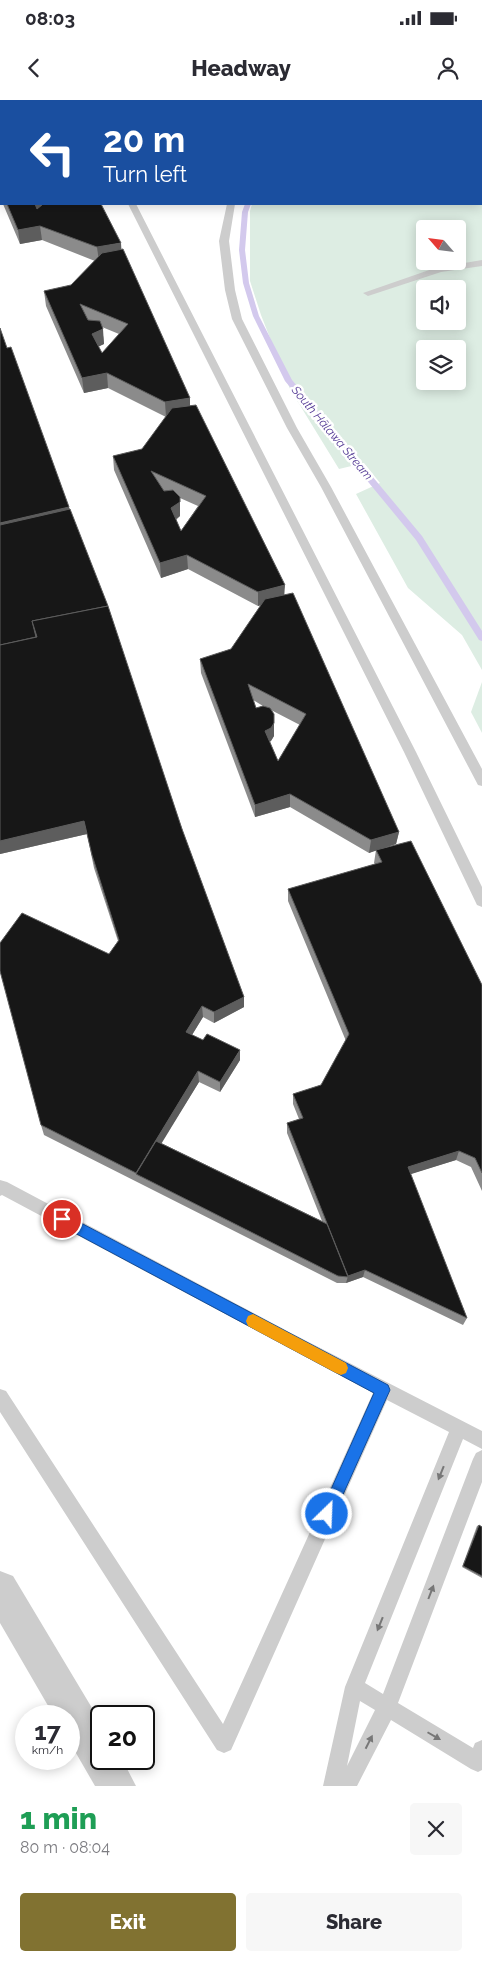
<!DOCTYPE html>
<meta charset="utf-8">
<style>
:root{--surface:#fff;--page:#f7f7f7;--text:#2b2b33;--muted:#7c7c81;--accent:#817231}
body{margin:0;font-family:Raleway,sans-serif;background:var(--page);color:var(--text);height:100vh;display:flex;flex-direction:column;font-size:19px;white-space:nowrap}
*{box-sizing:border-box;margin:0}
p{font-size:16px;color:var(--muted)}
.icon{flex:none;width:28px;height:28px;fill:none;stroke:currentColor;stroke-width:2;stroke-linecap:round;stroke-linejoin:round}
.map{position:relative;height:1686px;overflow:hidden}
.sheet{display:flex;flex-direction:column;background:var(--surface);flex:1}
.sheet>*{flex:none}
.banner{position:absolute;left:0px;top:0px;width:482px;height:105px;box-shadow:0 2px 12px #0003;background:#1a4fa0;color:#fff;overflow:hidden}
.needle{width:32px;rotate:298deg}
.controls{position:absolute;left:416px;top:120px;display:grid;gap:10px}
.controls a{display:grid;place-items:center;width:50px;height:50px;border-radius:5px;background:var(--surface);box-shadow:0 2px 12px #0003;font-size:25px}
.speed{position:absolute;left:15px;top:1605px;display:flex;gap:10px;font-size:25px;font-weight:700;text-align:center}
.speed>*{display:grid;place-content:center;width:65px;height:65px;border-radius:50%;background:var(--surface);box-shadow:0 2px 12px #0003;line-height:1}
.speed small{font-size:12px;font-weight:400}
.speed .limit{border:2px solid #111;border-radius:8px;background:#fff;color:#111}
.pin{position:absolute;display:grid;place-items:center;width:42px;height:42px;color:#fff;margin:-21px;border:2px solid #fff;border-radius:50%;box-shadow:0 1px 5px #0007}
.me{position:absolute;width:55px;margin:-28px;rotate:24deg;stroke-linejoin:round;filter:drop-shadow(0 0 4px #0008)}
.turn{display:flex;align-items:center;gap:18px;height:105px;padding:0 20px;font-size:22px}
.turn .icon{width:65px;height:65px;stroke-width:2.5}
.turn b{display:block;font-size:35px;line-height:42px}
.round{display:grid;place-items:center;flex:none;width:52px;height:52px;border-radius:5px;background:var(--page)}
.overview{display:flex;align-items:center;justify-content:space-between;height:85px;padding:0 20px}
h1{font-size:30px;font-weight:800;line-height:38px;color:#1e9e55}
.button{display:flex;gap:10px;margin-top:auto;padding:10px 20px}
.button a{flex:1;height:58px;border-radius:5px;background:var(--accent);color:#fff;font-size:20px;font-weight:800;line-height:58px;text-align:center}
.button a+a{background:var(--page);color:var(--text)}
.status{display:flex;justify-content:space-between;align-items:center;height:35px;padding:0 25px;background:var(--surface);direction:ltr}
.status svg{height:14px;fill:currentColor}
header{display:flex;justify-content:space-between;align-items:center;height:65px;padding:0 20px;background:var(--surface);font-size:22px;font-weight:800}
.map>svg:first-child{display:block}
.green{fill:#ddede3;fill-rule:evenodd}
.lines{fill:none;stroke-linecap:round;stroke-linejoin:round}
.stream{fill:#d3c9ed;fill-rule:evenodd}
.service{fill:#cdcdcd;fill-rule:evenodd}
.minor{fill:#cdcdcd;fill-rule:evenodd}
.wall{fill:#8b8b8b;fill-rule:evenodd}
.shaded-wall{fill:#5d5d5d}
.building{fill:#171717;stroke:#5d5d5d;fill-rule:evenodd}
.oneway{fill:#777}
.route{fill:#1a73e8;stroke:#114b97}
.slow{fill:#f59e0b}
.labels{text-anchor:middle;dominant-baseline:central;stroke-width:5;stroke-linejoin:round;paint-order:stroke}
.far-water-label{font-size:12px;font-style:italic;fill:#543a95;stroke:#fff}
</style>
<div class="status"><b>08:03</b><svg viewBox="0 0 49 12"><path d="M0 12V9h3v3zM5 12V6h3v6zM10 12V3h3v9zM15 12V0h3v12zM26 1h20v11H26zM47 4h2v5h-2z"/></svg></div>
<header><svg class="icon" aria-label="back" viewBox="0 0 24 24"><path d="M15 5l-7 7 7 7"/></svg>Headway<svg class="icon" aria-label="person" viewBox="0 0 24 24"><circle cx="12" cy="8" r="4"/><path d="M4 21q1-7 8-7t8 7"/></svg></header>
<div class="map">
<svg width="482" height="1686" viewBox="0 0 482 1686">
<rect width="100%" height="100%" fill="#fff"/>
<!-- green -->
<g class="green">
<path d="M309 0H482V570L462 535 408 488 356 394 380 383 364 363 339 369 290 289 261 215 250 181V111L252 104H481V1ZM425 129H458V161H425ZM425 189H458V221H425ZM425 249H458V281H425Z"/>
<polygon points="482,582 482,633 471,612"/>
</g>
<g class="lines">
<!-- stream -->
<polygon class="stream" points="245,104 251,104 248,112 245,150 249,183 259,216 292,280 422,436 482,531 482,541 479,540 416,440 285,281 253,216 243,183 239,150 242,112"/>
<!-- service -->
<g class="service">
<rect x="268" y="0" width="8" height="1"/>
<polygon points="128,104 136,104 416,652 482,787 482,807 477,805 404,652"/>
<polygon points="227,104 235,104 229,141 235,190 242,219 297,328 331,387 482,669 482,686 478,685 321,387 287,328 232,219 225,190 219,141"/>
<polygon points="482,160 482,166 441,172 368,196 363,193 435,168"/>
<path d="M0 1080 7 1082 293 1234 482 1331V1349L463 1339 365 1583 383 1594 473 1359 476 1353 482 1350V1382L398 1603 473 1648 475 1643 482 1640V1670L478 1672 471 1669 391 1620 357 1686H323L345 1587 449 1332 387 1300 231 1650 224 1653 217 1650 0 1312V1289L6 1291 223 1624 373 1293 2 1095 0 1096ZM360 1601 375 1610 347 1666Z"/>
</g>
<!-- minor -->
<polygon class="minor" points="0,1471 13,1476 101,1623 101,1659 122,1659 136,1686 95,1686 69,1641 69,1616 54,1616 0,1523"/>
</g>
<!-- wall -->
<g class="wall">
<polygon points="0,56 1,56 1,99 0,97"/>
<path d="M3 104H42L38 109 121 150 190 306 284 495 399 732 396 744 377 750 482 885V1091L471 1067 456 1060 410 1074 467 1218 463 1225 363 1177 346 1183H337L44 1035 41 1025 109 854 118 841 94 768 87 734 0 754 7 248 69 407 182 729 244 897V907L214 923 203 917 192 935 240 960 220 992 199 982 161 1043 322 1121 287 1033V1023L299 1019 293 1004V994L321 985 346 941 288 801V789L375 764 374 763 376 750 369 753 290 707 255 717 201 573 200 559 231 549 261 505 258 506 188 469 161 478 114 370 113 356 142 349 166 317 108 288 84 293 46 206 44 191 71 185 95 161 42 140 20 144ZM102 227 119 234 102 253 98 246 104 244ZM180 398 198 406 181 431 176 420 180 416ZM253 600 263 606 256 608ZM271 610 300 625 278 661 270 642 274 636Z"/>
<polygon points="479,1425 482,1427 482,1478 462,1467 477,1426"/>
</g>
<!-- shaded-wall -->
<g class="shaded-wall">
<polygon points="31,104 42,104 38,109"/>
<polygon points="40,126 42,140 20,144 18,130"/>
<polygon points="121,143 122,158 99,162 97,147"/>
<polygon points="103,229 104,244 94,249 92,234"/>
<polygon points="107,273 108,288 84,293 82,278"/>
<polygon points="190,298 190,312 166,317 165,302"/>
<polygon points="180,397 180,416 172,422 171,408"/>
<polygon points="69,407 71,421 0,438 0,423"/>
<polygon points="187,455 188,469 161,478 160,463"/>
<polygon points="285,485 284,499 258,506 258,492"/>
<polygon points="274,623 274,636 271,641 265,644 265,631"/>
<polygon points="290,694 290,707 255,717 255,705"/>
<polygon points="84,721 87,734 0,754 0,741"/>
<polygon points="399,732 396,744 369,753 371,740"/>
<polygon points="244,897 244,907 214,923 214,912"/>
<polygon points="202,906 203,917 187,943 186,932"/>
<polygon points="240,950 240,960 220,992 220,982"/>
<polygon points="198,971 199,982 141,1077 136,1074 136,1073"/>
<polygon points="459,1051 456,1060 405,1076 408,1067"/>
<polygon points="365,1170 363,1177 346,1183 348,1176"/>
</g>
<!-- building -->
<g class="building">
<polygon points="0,56 1,56 1,90 0,87"/>
<polygon points="7,104 35,104 37,109 43,104 101,104 121,143 97,147 40,126 18,130"/>
<path d="M123 149 190 298 165 302 107 273 82 278 44 191 71 185 102 153ZM80 204 128 224 102 253 92 234 103 229 100 221 88 220Z"/>
<polygon points="0,228 7,248 11,247 69,407 0,423"/>
<path d="M196 305 285 485 258 492 187 455 160 463 113 356 142 349 172 308ZM151 371 206 396 181 431 171 408 180 402V397L173 390 164 391Z"/>
<polygon points="70,409 108,506 32,521 36,537 0,545 0,425"/>
<path d="M293 493 399 732 371 740 290 694 255 705 200 559 231 549 265 499ZM248 584 306 614 278 661 265 631 271 628 274 623V614L270 608 263 606 256 608Z"/>
<polygon points="108,506 182,729 244,897 214,912 202,906 186,932 203,940 207,934 240,950 220,982 198,971 136,1073 41,1025 0,871 0,843 22,813 109,854 119,840 92,755 84,721 0,741 0,545 37,537 32,521"/>
<polygon points="411,741 482,885 482,1073 475,1058 459,1051 408,1067 467,1218 365,1170 348,1176 287,1023 303,1018 293,994 321,985 349,934 288,789 382,762 376,750"/>
<polygon points="156,1041 327,1124 348,1177 338,1176 136,1074"/>
<polygon points="479,1425 482,1427 482,1476 463,1466"/>
</g>
<!-- one-way arrows -->
<defs><path id="oneway-solid" d="M-6-.8H1V-3.2L6.5 0L1 3.2V.8H-6Z" transform="scale(1.25)"/></defs>
<g class="oneway">
<use href="#oneway-solid" transform="translate(441 1373) rotate(112)"/>
<use href="#oneway-solid" transform="translate(431 1492) rotate(-69)"/>
<use href="#oneway-solid" transform="translate(380 1524) rotate(112)"/>
<use href="#oneway-solid" transform="translate(434 1636) rotate(30)"/>
<use href="#oneway-solid" transform="translate(369 1642) rotate(-63)"/>
</g>
<!-- route -->
<polygon class="route" points="62,1113 388,1285 390,1290 332,1419 327,1421 322,1419 320,1414 374,1293 58,1124 56,1119 58,1115"/>
<!-- slow -->
<polygon class="slow" points="253,1214 346,1263 348,1268 346,1273 341,1275 336,1273 248,1226 246,1221 248,1216"/>
<g class="labels">
<!-- far-water labels -->
<g class="far-water-label">
<text transform="translate(332 333) rotate(50)">South Hālawa Stream</text>
</g>
</g>
</svg>
<div class="controls">
<a><svg class="needle" viewBox="-14 -14 28 28"><path d="M0-13l5 13h-10z" fill="#e53935"/><path d="M0 13l5-13h-10z" fill="#7c7c81"/></svg></a>
<a><svg class="icon" aria-label="sound" viewBox="0 0 24 24"><path d="M4 9h4l5-4v14l-5-4H4zM17 9q2 3 0 6"/></svg></a>
<a><svg class="icon" aria-label="layers" viewBox="0 0 24 24"><path d="M12 4l9 5-9 5-9-5zM3 14l9 5 9-5"/></svg></a>
</div>
<div class="speed"><div>17<small>km/h</small></div><div class="limit">20</div></div>
<div class="pin" style="left:62px;top:1119px;background:#d93025"><svg class="icon" aria-label="arrive" viewBox="0 0 24 24"><path d="M6 21V4h12l-3 4 3 4H6"/></svg></div>
<svg class="me" style="left:327px;top:1414px" viewBox="-20 -20 40 40"><circle r="17" fill="#1a73e8" stroke="#fff" stroke-width="3"/><path d="M0-11L8 9 0 5-8 9z" fill="#fff"/></svg>
<div class="banner">
<div class="turn"><svg class="icon" aria-label="left" viewBox="0 0 24 24"><path d="M17 20v-9H6M10 6l-5 5 5 5"/></svg><div><b>20 m</b>Turn left</div></div>
</div>
</div>
<section class="sheet">
<div class="overview"><div><h1>1 min</h1><p>80 m · 08:04</p></div><a class="round"><svg class="icon" aria-label="close" viewBox="0 0 24 24"><path d="M6 6l12 12M18 6L6 18"/></svg></a></div>
<div class="button"><a>Exit</a><a>Share</a></div>
</section>
